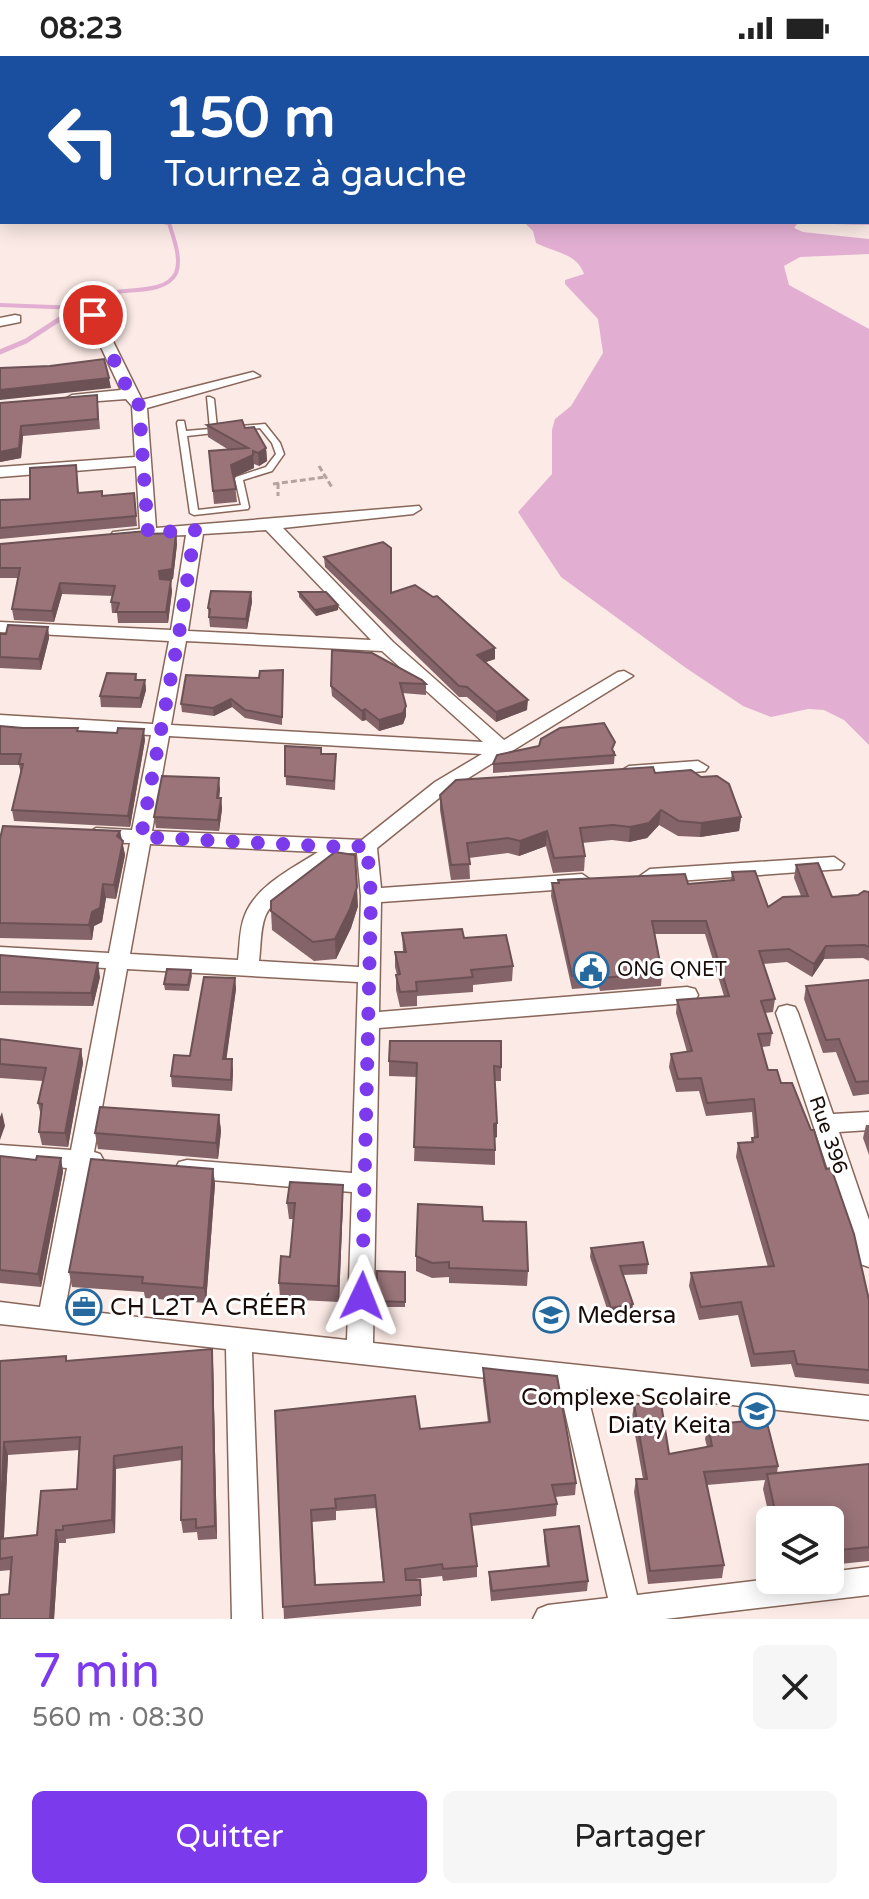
<!DOCTYPE html>
<html lang="fr">
<meta charset="utf-8">
<style>
:root{--surface:#fff;--page:#f6f6f6;--text:#222;--muted:#767676;--accent:#7c3aed}
body{margin:0;font-family:"Varela Round",sans-serif;background:var(--page);color:var(--text);height:100vh;display:flex;flex-direction:column;font-size:30px;white-space:nowrap}
*{box-sizing:border-box;margin:0}
p{font-size:26px;color:var(--muted)}
.icon{flex:none;width:44px;height:44px;fill:none;stroke:currentColor;stroke-width:2;stroke-linecap:round;stroke-linejoin:round}
.map{position:relative;height:1563px;overflow:hidden}
.panel{display:flex;flex-direction:column;background:var(--surface);flex:1}
.panel>*{flex:none}
.guide{position:absolute;left:0px;top:0px;width:870px;height:168px;box-shadow:0 4px 20px #0003;background:#1a4fa0;color:#fff;overflow:hidden}
.controls{position:absolute;left:756px;top:1450px;display:grid;gap:16px}
.controls a{display:grid;place-items:center;width:88px;height:88px;border-radius:12px;background:var(--surface);box-shadow:0 4px 20px #0003;font-size:40px}
.pin{position:absolute;display:grid;place-items:center;width:68px;height:68px;color:#fff;margin:-34px;border:4px solid #fff;border-radius:50%;box-shadow:0 2px 8px #0007}
.me{position:absolute;width:88px;margin:-44px;rotate:2deg;stroke-linejoin:round;filter:drop-shadow(0 0 6px #0008)}
.turn{display:flex;align-items:center;gap:28px;height:168px;padding:0 32px;font-size:36px}
.turn .icon{width:104px;height:104px;stroke-width:2.5}
.turn b{display:block;font-size:56px;line-height:68px}
.round{display:grid;place-items:center;flex:none;width:84px;height:84px;border-radius:12px;background:var(--page)}
.head{display:flex;align-items:center;justify-content:space-between;height:136px;padding:0 32px}
h1{font-size:48px;font-weight:600;line-height:60px;color:var(--accent)}
.cta{display:flex;gap:16px;margin-top:auto;padding:16px 32px}
.cta a{flex:1;height:92px;border-radius:12px;background:var(--accent);color:#fff;font-size:32px;font-weight:600;line-height:92px;text-align:center}
.cta a+a{background:var(--page);color:var(--text)}
.status{display:flex;justify-content:space-between;align-items:center;height:56px;padding:0 40px;background:var(--surface);direction:ltr}
.status svg{height:22px;fill:currentColor}
.map>svg:first-child{display:block}
.water{fill:#e2afd2}
.lines{fill:none;stroke-linecap:round;stroke-linejoin:round}
.stream-far1{stroke:#e2afd2;stroke-width:4}
.stream{stroke:#e2afd2;stroke-width:5}
.lane-casing{stroke:#88665a;stroke-width:3}
.street-casing{stroke:#88665a;stroke-width:3}
.path{stroke:#b4a4a0;stroke-width:3;stroke-dasharray:6 3;stroke-linecap:butt}
.lane{fill:#fff;fill-rule:evenodd}
.street{fill:#fff;fill-rule:evenodd}
.wall{fill:#846468;fill-rule:evenodd}
.shaded-wall{fill:#6c5155}
.building{fill:#9a7479;stroke:#6c5155;stroke-width:2;fill-rule:evenodd}
.route{stroke:#7c3aed;stroke-width:14;stroke-dasharray:0 25.2}
.labels{text-anchor:middle;dominant-baseline:central;stroke-width:6;stroke-linejoin:round;paint-order:stroke}
.poi-label{font-size:20px;fill:#190c08;stroke:#fff;text-anchor:start}
.street-label{font-size:20px;fill:#190c08;stroke:#fff}
.near-poi-label{font-size:24px;fill:#190c08;stroke:#fff;text-anchor:start}
</style>
<div class="status"><b>08:23</b><svg viewBox="0 0 49 12"><path d="M0 12V9h3v3zM5 12V6h3v6zM10 12V3h3v9zM15 12V0h3v12zM26 1h20v11H26zM47 4h2v5h-2z"/></svg></div>
<div class="map">
<svg width="869" height="1563" viewBox="0 0 869 1563">
<rect width="100%" height="100%" fill="#fbeae5"/>
<!-- water -->
<g class="water">
<polygon points="64,0 472,0 474,2 64,2"/>
<path d="M869 143V169L798 167 794 172 803 176 869 183V198L800 201 784 210 789 229 869 273V689L844 664 824 654 808 653 771 661 743 650 686 612 561 521 518 456 552 418V374L555 363 571 350 603 297 598 263 565 228V224L584 218C577 197 553 196 536 187L533 175 524 166H868Z"/>
</g>
<g class="lines">
<!-- stream-far1 -->
<g class="stream-far1">
<polyline points="0,249 78,252"/>
<path d="M66 259C78 251 91 242 105 238 124 232 166 239 176 217 182 202 173 181 169 167L163 166"/>
</g>
<!-- stream -->
<polyline class="stream" points="0,296 26,285 69,257"/>
<defs>
<polygon id="lane" points="207,341 210,341 214,343 217,372 223,374 214,377 187,380 198,454 241,449 235,423 236,421 266,411 276,398 272,387 260,372 243,374 239,372 240,370 265,368 280,387 284,398 272,415 243,424 249,451 248,453 194,459 190,457 177,367 178,365 184,365 186,375 210,373"/>
<g id="street">
<path d="M93 255 100 259 142 344 253 316 260 320 147 352 156 472 419 450 421 453 413 458 283 472 393 586 504 684 618 616 624 615 633 620 449 734 377 792 381 832 582 818 592 825 582 832 381 846 379 956 687 931 695 933 698 939 695 945 687 947 379 972 373 1287 869 1340V1364L586 1333 637 1539 770 1523 830 1524V1516L869 1511V1539L665 1563H533L538 1553 548 1549 608 1542 559 1330 252 1296 262 1563H232L226 1293 0 1268V1246L40 1251 67 1112 0 1107V1089L71 1094 106 912 0 907V891L109 897 130 787 96 786 86 779 96 772 132 774 151 679 0 671V659L153 668 169 585 0 576V566L171 574 186 479 113 482 111 479 113 476 140 473 136 410 0 421V411L135 401 132 350 126 343 72 347 65 343 72 339 121 334 86 259ZM266 474 371 584 188 575 203 478ZM186 585 382 595 483 686 171 669ZM169 680 482 698 435 726 362 784 152 775ZM150 788 318 796C293 812 256 830 245 859 239 873 240 890 238 904L130 898ZM345 797H357L361 840 359 911 259 905C261 891 260 874 265 861 274 836 324 812 345 797ZM127 913 358 926 352 1117 187 1104 179 1106 175 1113 179 1120 187 1122 352 1136 347 1284 65 1253 91 1114 100 1112 104 1105 100 1098 94 1096Z"/>
<polygon points="15,259 20,260 20,266 0,270 0,262"/>
<polygon points="698,705 708,711 705,715 629,722 619,716 629,710"/>
<polygon points="834,801 844,808 841,813 650,827 640,820 650,813"/>
<polygon points="787,949 795,951 798,957 833,1058 869,1056 869,1074 839,1076 869,1164 869,1211 860,1208 857,1201 776,957 779,951"/>
</g>
</defs>
<!-- lane casing -->
<use href="#lane" class="lane-casing"/>
<!-- street casing -->
<use href="#street" class="street-casing"/>
<!-- path -->
<g class="path">
<polyline points="319,410 333,433"/>
<polyline points="278,427 278,440"/>
<polyline points="273,428 326,421"/>
</g>
<!-- lane -->
<use href="#lane" class="lane"/>
<!-- street -->
<use href="#street" class="street"/>
</g>
<!-- wall -->
<g class="wall">
<polygon points="97,339 100,373 23,380 21,402 0,406 0,347"/>
<polygon points="207,369 245,372 266,392 267,405 259,410 254,408 254,412 234,421 237,446 214,448 209,395 229,394 208,381"/>
<polygon points="79,437 102,440 134,437 137,470 0,483 0,444 30,443"/>
<polygon points="176,477 177,488 173,523 169,524 172,535 168,567 118,567 117,557 112,557 111,546 113,540 62,538 54,566 14,564 12,553 18,522 0,522 0,488"/>
<polygon points="324,501 495,592 495,603 486,606 527,654 496,666 467,641 459,641 325,511"/>
<polygon points="251,536 252,546 247,573 210,571 208,552"/>
<polygon points="299,536 338,549 338,554 316,560 299,541"/>
<polygon points="48,571 49,582 41,614 0,612 0,578 6,578"/>
<polygon points="372,597 426,628 426,639 402,637 406,650 406,660 403,668 379,675 366,664 362,665 332,640 331,630"/>
<polygon points="283,614 282,669 245,662 232,651 214,660 182,656 181,648"/>
<polygon points="136,618 137,624 145,624 146,634 141,652 101,651 100,640"/>
<polygon points="0,670 78,675 145,684 130,771 14,765 12,754 21,718 19,709 0,709"/>
<polygon points="285,690 321,698 336,707 335,734 286,729"/>
<polygon points="615,695 614,708 493,717 493,708"/>
<polygon points="655,717 741,761 739,775 700,781 678,780 659,769 647,782 629,786 612,784 582,787 585,800 584,815 553,817 546,790 519,800 508,797 469,802 470,823 451,824 440,754 440,739"/>
<polygon points="220,733 219,742 221,742 222,753 219,775 156,772 154,761"/>
<polygon points="120,775 125,799 116,843 106,842 102,866 94,870 92,884 0,882 0,783"/>
<polygon points="796,809 832,841 858,839 869,836 869,905 863,902 824,903 812,921 787,906 763,908 775,943 773,956 765,957 772,977 770,990 762,991 768,1014 781,1027 869,1244 869,1328 795,1321 791,1308 751,1311 738,1259 699,1264 689,1230 691,1217 768,1211 736,1101 738,1087 751,1087 752,1082 754,1081 752,1056 706,1060 699,1035 676,1036 669,1011 671,998 687,996 676,957 677,944 724,940 705,878 655,878 662,917 661,930 600,935 599,931 572,933 551,840 552,827 558,827 558,824 688,828 731,824 732,816 768,851 801,840 794,822"/>
<polygon points="358,850 351,872 336,903 314,905 272,874 271,855"/>
<polygon points="402,877 464,882 513,910 512,925 473,929 473,936 417,940 417,950 400,951 396,934 396,919 397,919 395,911 395,896 403,896"/>
<polygon points="0,899 100,921 93,950 0,949"/>
<polygon points="191,914 192,920 189,935 165,934 164,928"/>
<polygon points="235,922 236,933 226,1003 233,1014 232,1035 172,1031 171,1020 190,1000"/>
<polygon points="869,924 869,1038 853,1040 836,996 823,997 804,943 806,930"/>
<polygon points="0,983 81,993 83,1007 68,1091 42,1089 39,1076 41,1060 38,1047 43,1025 0,1022"/>
<polygon points="501,985 501,1025 495,1025 497,1081 495,1082 495,1109 414,1105 417,1021 389,1020 389,1005"/>
<polygon points="219,1059 221,1075 218,1103 98,1093 95,1077"/>
<polygon points="866,1069 869,1069 869,1099 863,1082"/>
<polygon points="0,1100 36,1104 61,1102 63,1116 41,1231 0,1227"/>
<polygon points="213,1113 215,1128 206,1247 145,1242 144,1236 72,1231 69,1216"/>
<polygon points="343,1145 339,1246 280,1243 279,1227 290,1201 294,1163 289,1163 287,1147"/>
<polygon points="483,1165 528,1215 527,1230 449,1227 449,1221 432,1222 416,1215 416,1200"/>
<polygon points="591,1192 648,1208 647,1218 623,1219 632,1258 610,1262 590,1201"/>
<polygon points="377,1215 405,1216 405,1251 377,1251"/>
<path d="M66 1300 67 1305 213 1306 217 1483 198 1484 197 1476 183 1477 181 1464 182 1404 116 1413 115 1477 66 1483V1487H59L54 1563H0L9 1538 11 1514 0 1515V1305ZM79 1394 77 1433 37 1479 4 1482 8 1399Z"/>
<path d="M483 1312 576 1427 575 1439 555 1441 557 1448 556 1460 472 1470 477 1510V1521L443 1525 442 1520 406 1524 421 1539V1550L284 1563 275 1355 420 1373 488 1366 483 1325ZM376 1452 383 1526 316 1529 312 1466 336 1464V1455Z"/>
<polygon points="634,1348 669,1398 707,1391 705,1383 708,1369 778,1410 777,1417 869,1408 869,1505 830,1509 830,1464 770,1464 763,1433 765,1424 707,1429 724,1509 722,1522 648,1528 634,1436 636,1423 643,1423 632,1362"/>
<polygon points="544,1474 588,1525 587,1535 491,1545 489,1526 489,1516 547,1510 544,1484"/>
</g>
<!-- shaded-wall -->
<g class="shaded-wall">
<polygon points="0,160 2,160 2,166 12,166 0,168"/>
<polygon points="109,322 111,332 0,344 0,334"/>
<polygon points="21,370 23,380 21,402 0,406 0,396"/>
<polygon points="266,392 267,405 259,410 258,397"/>
<polygon points="253,399 254,412 232,422 231,409"/>
<polygon points="176,477 177,488 173,523 161,525 159,515"/>
<polygon points="171,524 172,535 168,567 166,556"/>
<polygon points="60,527 62,538 54,566 52,555"/>
<polygon points="251,536 252,546 247,573 246,563"/>
<polygon points="338,549 338,554 316,560 315,554"/>
<polygon points="48,571 49,582 41,614 39,603"/>
<polygon points="495,592 495,603 477,609 477,599"/>
<polygon points="145,624 146,634 141,652 140,642"/>
<polygon points="231,643 232,651 214,660 213,652"/>
<polygon points="528,644 527,654 496,666 496,656"/>
<polygon points="406,650 406,660 403,668 379,675 379,664"/>
<polygon points="365,653 366,664 362,665 362,655"/>
<polygon points="144,673 145,684 130,771 128,760"/>
<polygon points="219,722 220,733 218,753 217,742"/>
<polygon points="221,742 222,753 219,775 218,764"/>
<polygon points="661,754 659,769 647,782 629,786 630,771"/>
<polygon points="741,761 739,775 700,781 701,767"/>
<polygon points="120,775 125,799 116,843 114,829 117,780"/>
<polygon points="547,775 546,790 519,800 520,785"/>
<polygon points="103,828 106,842 102,866 94,870 92,884 89,869 92,856"/>
<polygon points="357,831 358,850 351,872 336,903 335,883"/>
<polygon points="826,890 824,903 812,921 814,908"/>
<polygon points="98,907 100,921 93,950 91,937"/>
<polygon points="235,922 236,933 225,1014 223,1003"/>
<polygon points="81,993 83,1007 68,1091 65,1077"/>
<polygon points="232,1003 233,1014 232,1035 231,1024"/>
<polygon points="2,1056 5,1070 0,1084 0,1061"/>
<polygon points="219,1059 221,1075 218,1103 216,1087"/>
<polygon points="497,1067 497,1081 493,1082 494,1068"/>
<polygon points="61,1102 63,1116 41,1231 38,1218"/>
<polygon points="213,1113 215,1128 206,1247 204,1232"/>
<polygon points="343,1129 343,1145 339,1246 338,1230"/>
<polygon points="633,1248 632,1258 610,1262 611,1252"/>
<polygon points="212,1293 213,1306 217,1483 215,1470"/>
<polygon points="4,1386 8,1399 3,1495 0,1484"/>
<polygon points="114,1400 116,1413 115,1477 112,1464"/>
<polygon points="56,1474 59,1487 54,1563 50,1563"/>
</g>
<!-- building -->
<g class="building">
<rect x="0" y="140" width="2" height="20"/>
<polygon points="104,303 109,322 0,334 0,312 50,310"/>
<polygon points="97,339 98,363 21,370 19,392 0,396 0,347"/>
<polygon points="242,364 245,372 254,371 266,392 258,397 253,395 253,399 231,409 236,433 213,435 209,395 248,392 207,369"/>
<polygon points="76,409 78,437 102,435 102,440 134,437 136,460 0,472 0,444 30,443 30,412"/>
<polygon points="146,475 146,478 176,477 172,513 159,515 160,523 171,524 166,556 116,556 119,547 111,546 115,530 60,527 52,555 12,553 20,512 0,512 0,488"/>
<polygon points="383,486 391,492 391,537 415,529 433,541 437,540 495,592 477,599 528,644 496,656 467,631 459,630 324,501"/>
<polygon points="211,535 251,536 246,563 209,561 210,553 208,552"/>
<polygon points="299,536 326,536 338,549 315,554"/>
<polygon points="8,569 48,571 39,603 0,601 0,578 6,578"/>
<polygon points="332,594 372,597 422,624 426,628 400,627 406,650 403,657 379,664 365,653 362,655 331,630"/>
<polygon points="283,614 282,661 245,654 231,643 213,652 181,648 186,619 259,622 260,615"/>
<polygon points="107,617 136,618 135,624 145,624 140,642 100,640"/>
<polygon points="604,667 615,686 612,693 615,699 493,708 497,699 539,690 541,683 560,672"/>
<polygon points="0,670 23,672 78,672 77,675 117,677 118,672 144,673 128,760 12,754 23,708 19,708 21,698 0,698"/>
<polygon points="285,690 321,692 321,698 336,698 334,725 285,720"/>
<polygon points="653,711 655,717 691,714 701,721 717,720 729,728 741,761 701,767 679,765 661,754 649,767 630,771 613,769 580,772 585,800 554,802 547,775 520,785 508,782 467,787 470,808 451,809 440,739 456,724"/>
<polygon points="162,720 219,722 217,742 221,742 218,764 154,761"/>
<polygon points="3,770 120,775 117,780 123,785 114,829 103,828 100,852 92,856 89,869 0,867 0,783"/>
<polygon points="335,796 355,799 357,831 350,853 335,883 313,886 271,855 271,845"/>
<polygon points="818,807 832,841 858,839 864,835 869,836 869,891 865,889 826,890 814,908 789,893 759,895 775,943 761,945 772,977 758,978 768,1014 777,1014 781,1027 792,1027 811,1074 814,1074 826,1113 831,1112 854,1178 869,1244 869,1314 797,1308 794,1295 754,1298 741,1246 701,1251 691,1217 774,1210 738,1087 753,1086 752,1082 758,1081 754,1043 707,1047 701,1022 678,1023 671,998 692,995 677,944 729,940 706,865 652,865 662,917 601,922 600,918 572,920 552,827 559,827 558,824 685,818 688,828 734,824 732,816 755,815 768,851 783,841 808,840 796,809"/>
<polygon points="462,873 464,882 506,879 513,910 471,914 473,921 416,926 417,935 400,936 396,919 400,918 395,896 406,896 402,877"/>
<polygon points="0,899 98,907 91,937 0,936"/>
<polygon points="167,913 191,914 188,929 164,928"/>
<polygon points="204,921 235,922 223,1003 232,1003 231,1024 171,1020 174,999 190,1000"/>
<polygon points="869,924 869,1025 856,1026 839,983 826,984 806,930"/>
<polygon points="0,983 81,993 65,1077 39,1076 42,1048 38,1047 46,1012 0,1008"/>
<polygon points="390,985 501,985 501,1011 494,1010 497,1067 494,1068 495,1094 414,1091 417,1007 389,1005"/>
<polygon points="100,1051 219,1059 216,1087 95,1077"/>
<polygon points="0,1100 36,1104 37,1100 61,1102 38,1218 0,1214"/>
<polygon points="91,1103 213,1113 204,1232 142,1227 143,1221 69,1216"/>
<polygon points="290,1126 343,1129 338,1230 279,1227 281,1200 290,1201 295,1147 287,1147"/>
<polygon points="418,1148 482,1151 483,1165 526,1166 528,1215 449,1212 449,1206 432,1207 416,1200"/>
<polygon points="643,1186 648,1208 620,1210 633,1248 611,1252 591,1192"/>
<polygon points="377,1215 405,1216 405,1246 377,1245"/>
<polygon points="212,1293 215,1470 196,1472 196,1463 181,1464 182,1391 114,1400 112,1464 63,1470 63,1474 56,1474 50,1563 0,1563 0,1539 9,1538 12,1501 0,1503 0,1483 37,1479 41,1435 77,1433 80,1381 4,1386 0,1476 0,1305 66,1300 66,1305"/>
<path d="M483 1312 557 1320 576 1427 552 1429 557 1448 470 1458 477 1510 443 1513 442 1508 405 1513 406 1524H420L421 1539 283 1551 275 1355 415 1340 420 1373 490 1366ZM375 1439 384 1526 315 1529 311 1454 336 1452 335 1443Z"/>
<polygon points="661,1347 669,1398 712,1390 708,1369 766,1363 778,1410 704,1416 724,1509 650,1515 636,1423 647,1423 634,1348"/>
<polygon points="869,1408 869,1491 830,1495 830,1464 777,1464 767,1418"/>
<polygon points="579,1470 588,1525 492,1535 489,1516 549,1510 544,1474"/>
</g>
<g class="lines">
<!-- route -->
<polyline class="route" points="93,259 130,338 139,349 148,477 195,474 179,578 141,781 341,791 367,790 371,840 362,1240"/>
</g>
<!-- icons -->
<defs>
<symbol id="civic-ring" viewBox="-11 -11 22 22"><circle r="9.5" fill="#fff" stroke="#26699e" stroke-width="1.5"/><path d="M-.6-6.5H3V-4.5H.6V-3L4-1V1h2V6H-6V1h2V-1L-.6-3ZM-1.2 2.5V6h2.4V2.5Z" fill="#26699e"/></symbol>
<symbol id="office-ring" viewBox="-11 -11 22 22"><circle r="9.5" fill="#fff" stroke="#26699e" stroke-width="1.5"/><path d="M-6-3h4V-5.5h4V-3h4V5H-6ZM-1-4.5V-3h2v-1.5ZM-6 0V1H6V0Z" fill="#26699e"/></symbol>
<symbol id="school-ring" viewBox="-11 -11 22 22"><circle r="9.5" fill="#fff" stroke="#26699e" stroke-width="1.5"/><path d="M0-5L7-2L0 1L-7-2ZM-4 1L0 2.5L4 1V4Q0 6-4 4Z" fill="#26699e"/></symbol>
</defs>
<g fill-rule="evenodd">
<use href="#civic-ring" x="571" y="894" width="40" height="40"/>
<use href="#office-ring" x="64" y="1231" width="40" height="40"/>
<use href="#school-ring" x="531" y="1239" width="40" height="40"/>
<use href="#school-ring" x="737" y="1335" width="40" height="40"/>
</g>
<g class="labels">
<!-- poi labels -->
<g class="poi-label">
<text x="617" y="914">ONG QNET</text>
</g>
<!-- street labels -->
<g class="street-label">
<text transform="translate(828 1079) rotate(71)">Rue 396</text>
</g>
<!-- near-poi labels -->
<g class="near-poi-label">
<text x="110" y="1251">CH L2T A CRÉER</text>
<text x="577" y="1259">Medersa</text>
<text x="731" y="1341" text-anchor="end">Complexe Scolaire<tspan x="731" dy="28">Diaty Keita</tspan></text>
</g>
</g>
</svg>
<div class="controls">
<a><svg class="icon" aria-label="layers" viewBox="0 0 24 24"><path d="M12 4l9 5-9 5-9-5zM3 14l9 5 9-5"/></svg></a>
</div>
<div class="pin" style="left:93px;top:259px;background:#d93025"><svg class="icon" aria-label="arrive" viewBox="0 0 24 24"><path d="M6 21V4h12l-3 4 3 4H6"/></svg></div>
<svg class="me" style="left:362px;top:1240px" viewBox="-20 -20 40 40"><path d="M0-17L14 15 0 8-14 15z" fill="#7c3aed" stroke="#fff" stroke-width="4"/></svg>
<div class="guide">
<div class="turn"><svg class="icon" aria-label="left" viewBox="0 0 24 24"><path d="M17 20v-9H6M10 6l-5 5 5 5"/></svg><div><b>150 m</b>Tournez à gauche</div></div>
</div>
</div>
<section class="panel">
<div class="head"><div><h1>7 min</h1><p>560 m · 08:30</p></div><a class="round"><svg class="icon" aria-label="close" viewBox="0 0 24 24"><path d="M6 6l12 12M18 6L6 18"/></svg></a></div>
<div class="cta"><a>Quitter</a><a>Partager</a></div>
</section>
